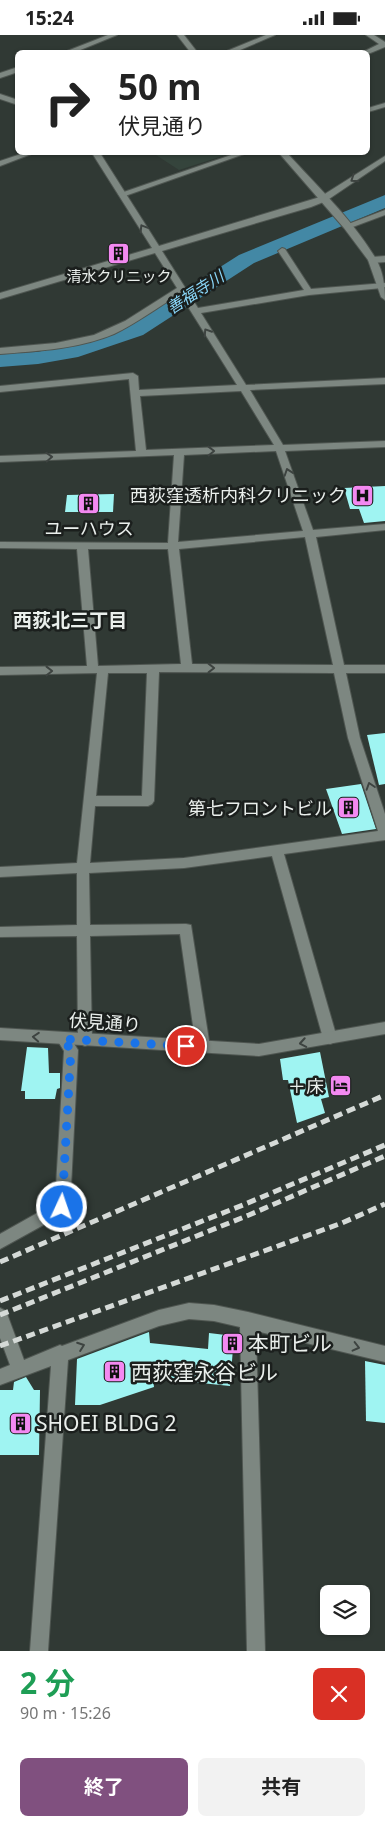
<!DOCTYPE html>
<html lang="ja">
<meta charset="utf-8">
<style>
:root{--surface:#fff;--page:#f2f2f2;--text:#222;--muted:#767676;--accent:#80507f}
body{margin:0;font-family:"Noto Sans","Noto Sans JP",sans-serif;background:var(--page);color:var(--text);height:100vh;display:flex;flex-direction:column;font-size:19px;white-space:nowrap}
*{box-sizing:border-box;margin:0}
p{font-size:16px;color:var(--muted)}
.icon{flex:none;width:28px;height:28px;fill:none;stroke:currentColor;stroke-width:2;stroke-linecap:round;stroke-linejoin:round}
.map{position:relative;height:1616px;overflow:hidden}
.drawer{display:flex;flex-direction:column;background:var(--surface);flex:1}
.drawer>*{flex:none}
.banner{position:absolute;left:15px;top:15px;width:355px;height:105px;border-radius:8px;box-shadow:0 1px 4px #0004;background:#fff;color:var(--text);overflow:hidden}
.buttons{position:absolute;left:320px;top:1550px;display:grid;gap:10px}
.buttons a{display:grid;place-items:center;width:50px;height:50px;border-radius:8px;background:var(--surface);box-shadow:0 1px 4px #0004;font-size:25px}
.pin{position:absolute;display:grid;place-items:center;width:42px;height:42px;color:#fff;margin:-21px;border:2px solid #fff;border-radius:50%;box-shadow:0 1px 5px #0007}
.me{position:absolute;width:55px;margin:-28px;rotate:3deg;stroke-linejoin:round;filter:drop-shadow(0 0 4px #0008)}
.turn{display:flex;align-items:center;gap:18px;height:105px;padding:0 20px;font-size:22px}
.turn .icon{width:65px;height:65px;stroke-width:2.5}
.turn b{display:block;font-size:35px;line-height:42px}
.round{display:grid;place-items:center;flex:none;width:52px;height:52px;border-radius:8px;background:var(--page)}
.head{display:flex;align-items:center;justify-content:space-between;height:85px;padding:0 20px}
h1{font-size:30px;font-weight:700;line-height:38px;color:#1e9e55}
.action{display:flex;gap:10px;margin-top:auto;padding:10px 20px}
.action a{flex:1;height:58px;border-radius:8px;background:var(--accent);color:#fff;font-size:20px;font-weight:700;line-height:58px;text-align:center}
.action a+a{background:var(--page);color:var(--text)}
.status{display:flex;justify-content:space-between;align-items:center;height:35px;padding:0 25px;background:var(--surface);direction:ltr}
.status svg{height:14px;fill:currentColor}
.map>svg:first-child{display:block}
.built{fill:#35443c}
.water{fill:#4388a5}
.building{fill:#9ff4f2}
.lines{fill:none;stroke-linecap:round;stroke-linejoin:round}
.street-casing{stroke:#4f5651;stroke-width:2}
.secondary-casing{stroke:#4f5651;stroke-width:2}
.street{fill:#7d8781;fill-rule:evenodd}
.secondary{fill:#7d8781;fill-rule:evenodd}
.rail{stroke:#d5dad7;stroke-width:5;stroke-dasharray:9 5;stroke-linecap:butt}
.oneway{stroke:#3d4340}
.route{stroke:#1a73e8;stroke-width:9;stroke-dasharray:0 16.2}
.labels{text-anchor:middle;dominant-baseline:central;stroke-width:5;stroke-linejoin:round;paint-order:stroke}
.far-poi-label{font-size:15px;fill:#eaefec;stroke:#1b1f1d}
.far-water-label{font-size:16px;font-style:italic;fill:#8ad7f9;stroke:#1b1f1d}
.poi-label{font-size:18px;fill:#eaefec;stroke:#1b1f1d;text-anchor:end}
.street-label{font-size:18px;fill:#eaefec;stroke:#1b1f1d}
.neighbourhood-label{font-size:19px;font-weight:bold;fill:#eaefec;stroke:#1b1f1d}
.near-poi-label{font-size:21px;fill:#eaefec;stroke:#1b1f1d;text-anchor:start}
</style>
<div class="status"><b>15:24</b><svg viewBox="0 0 49 12"><path d="M0 12V9h3v3zM5 12V6h3v6zM10 12V3h3v9zM15 12V0h3v12zM26 1h20v11H26zM47 4h2v5h-2z"/></svg></div>
<div class="map">
<svg width="385" height="1616" viewBox="0 0 385 1616">
<rect width="100%" height="100%" fill="#303934"/>
<!-- built -->
<polygon class="built" points="153,118 232,118 179,135"/>
<!-- water -->
<polygon class="water" points="385,160 385,173 254,228 143,300 78,322 38,329 0,332 0,318 36,317 69,311 126,292 239,220"/>
<!-- building -->
<g class="building">
<polygon points="385,451 385,486 364,488 359,474 350,474 344,453"/>
<polygon points="114,459 113,477 65,477 67,460"/>
<polygon points="385,698 385,749 379,750 367,700"/>
<polygon points="361,749 376,794 342,799 326,754"/>
<polygon points="27,1012 48,1013 49,1038 60,1038 60,1053 57,1054 55,1064 25,1064 25,1056 21,1056"/>
<polygon points="320,1017 329,1062 321,1064 325,1078 297,1088 288,1045 283,1045 280,1024"/>
<polygon points="149,1297 150,1308 208,1314 209,1298 234,1301 230,1351 153,1343 154,1352 100,1370 75,1370 77,1324"/>
<polygon points="365,1326 385,1330 385,1388 366,1386"/>
<polygon points="26,1342 34,1355 40,1355 39,1420 0,1420 0,1355 13,1355 14,1347"/>
</g>
<g class="lines">
<defs>
<g id="street">
<polygon points="108,0 117,0 73,18 62,18"/>
<polygon points="266,0 275,0 233,18 222,18"/>
<polygon points="366,0 374,0 385,7 385,12 368,19 368,18 361,18 379,9"/>
<polygon points="18,32 18,37 0,43 0,38"/>
<polygon points="0,59 18,65 18,70 0,64"/>
<polygon points="24,118 34,118 0,131 0,126"/>
<path d="M92 118H100L159 211 320 162 385 121V126L326 166 311 172 162 216 198 273 304 255 278 216 282 213 285 214 311 254 385 248V252L382 253 309 260 201 278 246 350 385 343V349L250 355 283 410 385 406V412L285 416 313 495 385 489V495L316 502 344 630H385V638H346L360 703 385 779V805L284 819 337 1003 335 1007 330 1009 325 1007 323 1003 272 821 184 833 89 838 90 890 186 889 191 890 210 1012 208 1016 203 1018 198 1016 196 1012 180 899 90 901 92 1005 90 1009 85 1011 80 1009 78 1005 77 901 0 902V892L77 890V838L0 842V832L77 828 97 638 0 640V632L87 631 77 514 0 513V507L168 508 174 420 0 427V421L136 416 129 344 0 357V351L133 338 138 341 139 355 237 350 180 259C158 272 137 288 114 299 78 314 38 316 0 319V313L56 308 94 300 125 286 177 253 155 218 0 264V258L152 213ZM241 356 274 410 146 415 140 361ZM276 416 303 496 178 507 184 420ZM305 502 333 630 192 629 179 514ZM88 514H168L181 629 98 631ZM159 637 334 638 348 703 378 796 184 823 90 828 95 771H148L152 769 154 766ZM108 638H147L142 761H96Z"/>
<polygon points="385,175 385,180 350,193 343,191"/>
<polygon points="385,221 385,227 372,228 368,225 372,222"/>
<polygon points="63,997 68,999 78,1015 70,1172 67,1177 0,1214 0,1199 55,1168 64,1016 56,1003 58,999"/>
<polygon points="189,1268 214,1270 248,1277 385,1311 385,1327 256,1296 265,1616 247,1616 240,1292 214,1286 189,1284 159,1291 68,1325 48,1616 30,1616 51,1331 0,1350 0,1334 10,1330 0,1303 0,1273 6,1276 24,1325 60,1310 62,1311 159,1275"/>
</g>
<g id="secondary">
<polygon points="177,0 184,0 198,18 191,18"/>
<polygon points="385,68 385,72 368,77 368,73"/>
<polygon points="237,118 247,118 125,161 118,159"/>
<path d="M279 118H287C317 151 353 185 376 224 383 236 385 251 385 265L381 262 368 225 344 193Z"/>
<polygon points="385,987 385,999 259,1021 0,1005 0,993 259,1009"/>
</g>
</defs>
<!-- street casing -->
<use href="#street" class="street-casing"/>
<!-- secondary casing -->
<use href="#secondary" class="secondary-casing"/>
<!-- street -->
<use href="#street" class="street"/>
<!-- secondary -->
<use href="#secondary" class="secondary"/>
<!-- rail -->
<g class="rail">
<polyline points="0,1227 385,1060"/>
<polyline points="0,1266 243,1170 385,1110"/>
<polyline points="0,1280 249,1180 385,1121"/>
<polyline points="0,1311 342,1188 385,1169"/>
</g>
</g>
<!-- one-way arrows -->
<defs><path id="oneway-chevron" d="M-2-3.5L2.5 0L-2 3.5" fill="none" stroke-width="1.6" stroke-linecap="round" stroke-linejoin="round" transform="scale(1.25)"/></defs>
<g class="oneway">
<use href="#oneway-chevron" transform="translate(354 144) rotate(146)"/>
<use href="#oneway-chevron" transform="translate(143 193) rotate(-121)"/>
<use href="#oneway-chevron" transform="translate(207 297) rotate(-123)"/>
<use href="#oneway-chevron" transform="translate(211 416) rotate(-1)"/>
<use href="#oneway-chevron" transform="translate(49 422) rotate(-3)"/>
<use href="#oneway-chevron" transform="translate(288 437) rotate(-109)"/>
<use href="#oneway-chevron" transform="translate(211 633)"/>
<use href="#oneway-chevron" transform="translate(49 636)"/>
<use href="#oneway-chevron" transform="translate(370 751) rotate(-108)"/>
<use href="#oneway-chevron" transform="translate(36 1002) rotate(-176)"/>
<use href="#oneway-chevron" transform="translate(303 1008) rotate(170)"/>
<use href="#oneway-chevron" transform="translate(81 1311) rotate(-20)"/>
<use href="#oneway-chevron" transform="translate(356 1312) rotate(14)"/>
</g>
<g class="lines">
<!-- route -->
<polyline class="route" points="62,1172 71,1015 63,1004 186,1011"/>
</g>
<!-- icons -->
<defs>
<symbol id="building-square" viewBox="-11 -11 22 22"><rect x="-9" y="-9" width="18" height="18" rx="4" fill="#f389f1" stroke="#1b1f1d"/><path d="M-4-6H4V6H1V3H-1V6H-4ZM-2.5-4.3h1.7v1.8h-1.7ZM.8-4.3h1.7v1.8H.8ZM-2.5-1h1.7V.8h-1.7ZM.8-1h1.7V.8H.8Z" fill="#111"/></symbol>
<symbol id="hospital-square" viewBox="-11 -11 22 22"><rect x="-9" y="-9" width="18" height="18" rx="4" fill="#f389f1" stroke="#1b1f1d"/><path d="M-5-5h3v3.5h4V-5h3V5h-3V1.5h-4V5h-3Z" fill="#111"/></symbol>
<symbol id="hotel-square" viewBox="-11 -11 22 22"><rect x="-9" y="-9" width="18" height="18" rx="4" fill="#f389f1" stroke="#1b1f1d"/><path d="M-6-4.5h1.5V1H6V5H4.5V3h-9V5H-6ZM-4 0a1.8 1.8 0 1 1 3.6 0ZM.5 0V-2.5h3Q6-2.5 6 0Z" fill="#111"/></symbol>
</defs>
<g fill-rule="evenodd">
<use href="#building-square" x="106" y="206" width="25" height="25"/>
<use href="#hospital-square" x="350" y="448" width="25" height="25"/>
<use href="#building-square" x="76" y="456" width="25" height="25"/>
<use href="#building-square" x="336" y="760" width="25" height="25"/>
<use href="#hotel-square" x="328" y="1038" width="25" height="25"/>
<use href="#building-square" x="220" y="1296" width="25" height="25"/>
<use href="#building-square" x="102" y="1324" width="25" height="25"/>
<use href="#building-square" x="8" y="1376" width="25" height="25"/>
</g>
<g class="labels">
<!-- far-poi labels -->
<g class="far-poi-label">
<text x="119" y="241">清水クリニック</text>
</g>
<!-- far-water labels -->
<g class="far-water-label">
<text transform="translate(195 257) rotate(-33)">善福寺川</text>
</g>
<!-- poi labels -->
<g class="poi-label">
<text x="346" y="460">西荻窪透析内科クリニック</text>
<text x="89" y="493" text-anchor="middle">ユーハウス</text>
<text x="332" y="773">第七フロントビル</text>
<text x="324" y="1051">＋床</text>
</g>
<!-- street labels -->
<g class="street-label">
<text transform="translate(105 987) rotate(4)">伏見通り</text>
</g>
<!-- neighbourhood labels -->
<g class="neighbourhood-label">
<text x="70" y="585">西荻北三丁目</text>
</g>
<!-- near-poi labels -->
<g class="near-poi-label">
<text x="248" y="1308">本町ビル</text>
<text x="131" y="1337">西荻窪永谷ビル</text>
<text x="36" y="1388">SHOEI BLDG 2</text>
</g>
</g>
</svg>
<div class="buttons">
<a><svg class="icon" aria-label="layers" viewBox="0 0 24 24"><path d="M12 4l9 5-9 5-9-5zM3 14l9 5 9-5"/></svg></a>
</div>
<div class="pin" style="left:186px;top:1011px;background:#d93025"><svg class="icon" aria-label="arrive" viewBox="0 0 24 24"><path d="M6 21V4h12l-3 4 3 4H6"/></svg></div>
<svg class="me" style="left:62px;top:1172px" viewBox="-20 -20 40 40"><circle r="17" fill="#1a73e8" stroke="#fff" stroke-width="3"/><path d="M0-11L8 9 0 5-8 9z" fill="#fff"/></svg>
<div class="banner">
<div class="turn"><svg class="icon" aria-label="right" viewBox="0 0 24 24"><path d="M7 20v-9h11M14 6l5 5-5 5"/></svg><div><b>50 m</b>伏見通り</div></div>
</div>
</div>
<section class="drawer">
<div class="head"><div><h1>2 分</h1><p>90 m · 15:26</p></div><a class="round" style="background:#d93025;color:#fff"><svg class="icon" aria-label="close" viewBox="0 0 24 24"><path d="M6 6l12 12M18 6L6 18"/></svg></a></div>
<div class="action"><a>終了</a><a>共有</a></div>
</section>
